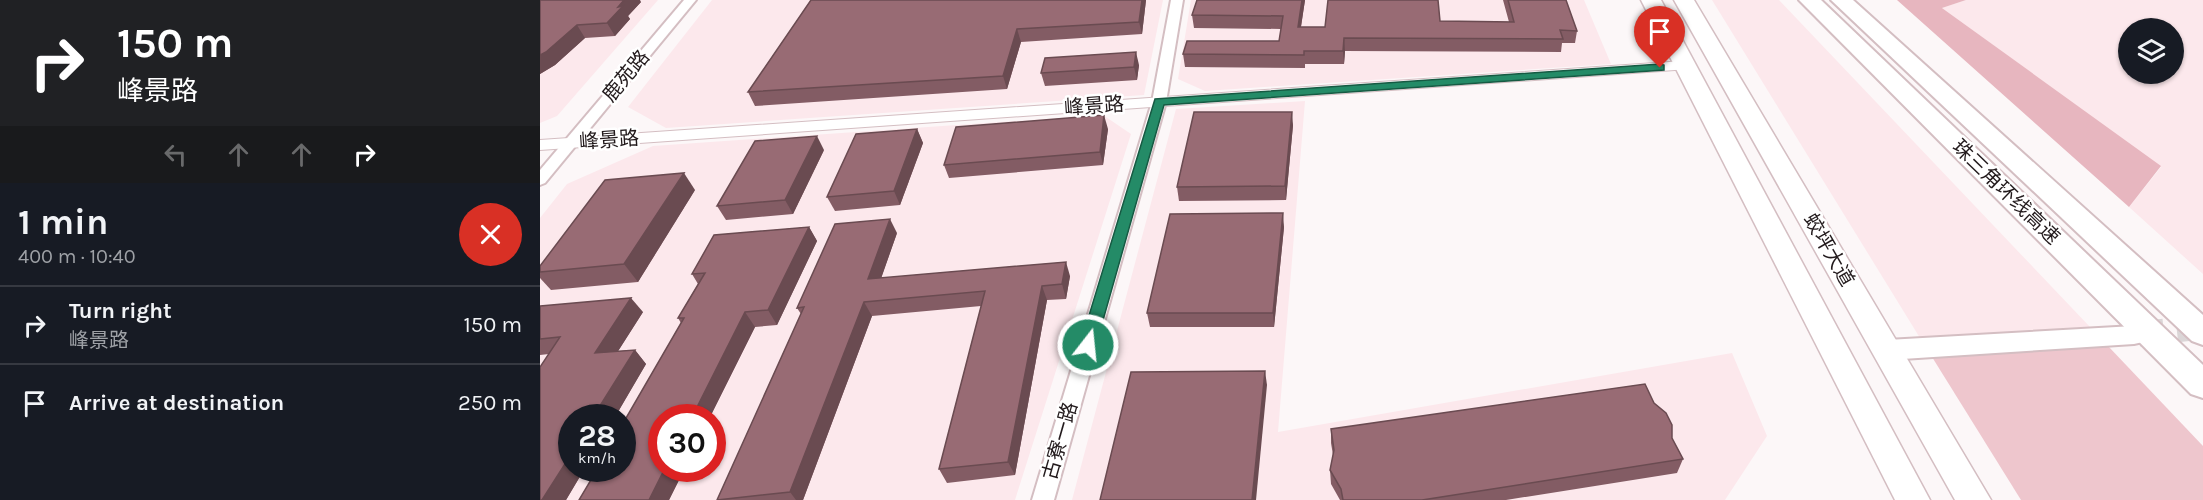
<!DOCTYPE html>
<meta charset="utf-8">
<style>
:root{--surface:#171b24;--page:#242831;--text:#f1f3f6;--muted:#9ea1a6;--line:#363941}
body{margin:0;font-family:Karla,"Noto Sans SC",sans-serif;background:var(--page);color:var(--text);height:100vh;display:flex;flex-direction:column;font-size:22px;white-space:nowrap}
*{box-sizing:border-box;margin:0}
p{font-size:20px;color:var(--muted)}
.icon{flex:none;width:33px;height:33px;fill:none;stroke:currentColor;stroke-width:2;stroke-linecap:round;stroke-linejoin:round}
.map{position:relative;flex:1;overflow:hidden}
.sheet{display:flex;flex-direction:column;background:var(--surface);width:540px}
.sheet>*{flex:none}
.hud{background:#202124;color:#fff;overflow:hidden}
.buttons{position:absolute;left:1578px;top:18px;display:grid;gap:12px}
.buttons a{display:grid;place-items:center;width:66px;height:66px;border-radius:50%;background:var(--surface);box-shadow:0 2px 4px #0004;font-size:30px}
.speed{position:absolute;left:18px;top:404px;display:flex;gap:12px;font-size:30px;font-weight:700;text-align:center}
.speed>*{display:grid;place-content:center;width:78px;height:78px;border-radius:50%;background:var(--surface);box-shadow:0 2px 4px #0004;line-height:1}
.speed small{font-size:15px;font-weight:400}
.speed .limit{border:9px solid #d22;background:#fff;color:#111}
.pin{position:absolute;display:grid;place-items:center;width:51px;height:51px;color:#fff;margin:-62px -26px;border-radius:50% 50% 50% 0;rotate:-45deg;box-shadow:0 0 6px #0007}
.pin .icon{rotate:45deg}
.me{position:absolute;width:66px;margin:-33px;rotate:16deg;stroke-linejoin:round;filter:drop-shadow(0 0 4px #0008)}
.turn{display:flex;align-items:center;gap:21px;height:126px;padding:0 18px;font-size:27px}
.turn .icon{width:78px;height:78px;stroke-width:2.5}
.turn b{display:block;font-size:42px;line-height:51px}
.lanes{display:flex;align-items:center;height:57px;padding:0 18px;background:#0003;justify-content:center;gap:30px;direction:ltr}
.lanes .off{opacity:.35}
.round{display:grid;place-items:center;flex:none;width:63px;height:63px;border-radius:32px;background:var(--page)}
.summary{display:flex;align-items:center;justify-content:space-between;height:102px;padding:0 18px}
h1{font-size:36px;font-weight:700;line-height:45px}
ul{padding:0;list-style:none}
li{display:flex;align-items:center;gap:18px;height:78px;padding:0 18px;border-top:2px solid var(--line)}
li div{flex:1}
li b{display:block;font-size:22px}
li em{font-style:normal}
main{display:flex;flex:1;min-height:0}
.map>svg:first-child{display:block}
.built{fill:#fce8ec;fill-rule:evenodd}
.green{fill:#eec6cd}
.forest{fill:#e7b6bf}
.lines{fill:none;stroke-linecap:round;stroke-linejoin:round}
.secondary-tunnel{stroke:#dbd6d7;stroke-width:25;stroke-dasharray:25 13;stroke-linecap:butt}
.minor-casing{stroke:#d4bec2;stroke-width:4}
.tertiary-casing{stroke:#d4bec2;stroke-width:2}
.secondary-casing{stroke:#d4bec2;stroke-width:4}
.trunk-casing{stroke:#d4bec2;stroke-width:3}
.motorway-casing{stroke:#d4bec2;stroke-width:4}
.minor{fill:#fff;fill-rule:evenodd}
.tertiary{fill:#fff;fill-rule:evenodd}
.secondary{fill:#fff;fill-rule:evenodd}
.trunk{fill:#fff;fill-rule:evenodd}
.motorway{fill:#fff;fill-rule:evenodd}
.wall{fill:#835c64}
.shaded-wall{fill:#6a4b51}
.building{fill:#986b74;stroke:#6a4b51;stroke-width:1.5}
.route{fill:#248b67;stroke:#175a43;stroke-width:1.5}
.labels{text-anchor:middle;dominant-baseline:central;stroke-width:5;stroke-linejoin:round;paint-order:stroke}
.street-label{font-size:20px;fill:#221a1c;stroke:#fff}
</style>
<main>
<section class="sheet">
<div class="hud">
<div class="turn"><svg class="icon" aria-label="right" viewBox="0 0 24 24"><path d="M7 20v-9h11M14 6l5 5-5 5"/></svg><div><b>150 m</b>峰景路</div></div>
<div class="lanes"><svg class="icon off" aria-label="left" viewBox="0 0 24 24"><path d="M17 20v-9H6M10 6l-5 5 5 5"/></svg><svg class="icon off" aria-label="ahead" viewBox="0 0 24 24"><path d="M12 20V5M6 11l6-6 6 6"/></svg><svg class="icon off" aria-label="ahead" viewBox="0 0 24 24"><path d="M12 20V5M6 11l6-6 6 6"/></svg><svg class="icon" aria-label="right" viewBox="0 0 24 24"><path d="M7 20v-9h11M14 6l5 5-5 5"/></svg></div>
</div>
<div class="summary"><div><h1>1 min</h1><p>400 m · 10:40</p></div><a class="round" style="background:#d93025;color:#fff"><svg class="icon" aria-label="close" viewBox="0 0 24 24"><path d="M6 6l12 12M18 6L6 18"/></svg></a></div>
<ul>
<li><svg class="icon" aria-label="right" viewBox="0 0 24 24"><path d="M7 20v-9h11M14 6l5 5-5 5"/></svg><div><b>Turn right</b><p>峰景路</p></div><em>150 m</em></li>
<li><svg class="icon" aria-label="arrive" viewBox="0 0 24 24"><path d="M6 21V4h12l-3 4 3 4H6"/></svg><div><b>Arrive at destination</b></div><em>250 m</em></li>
</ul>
</section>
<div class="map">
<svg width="1663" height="500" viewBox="0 0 1663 500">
<rect width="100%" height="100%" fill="#fcf7f8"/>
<!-- built -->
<g class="built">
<polygon points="0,0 118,0 17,116 0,123"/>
<polygon points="172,0 623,0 604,95 126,128 88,107"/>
<polygon points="651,0 1044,0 1071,64 665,91 638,79"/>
<polygon points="1172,0 1239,0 1550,327 1380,338"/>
<path d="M1426 0H1663V274L1589 207 1621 167 1402 8ZM1588 28H1634V74H1588Z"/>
<polygon points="765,101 738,432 1192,353 1227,436 1185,500 532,500 636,109"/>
<path d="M563 115 591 134 475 500H0V218L27 184 113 146ZM32 417H82V468H32ZM122 417H172V468H122Z"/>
</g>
<!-- green -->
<polygon class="green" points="1568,346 1663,446 1663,500 1481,500 1392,357"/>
<!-- forest -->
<polygon class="forest" points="1357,0 1426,0 1402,8 1621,166 1589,207"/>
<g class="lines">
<!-- secondary-tunnel -->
<polyline class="secondary-tunnel" points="1599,334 1663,327"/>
<defs>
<g id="minor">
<polygon points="144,0 156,0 5,183 0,185 0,170"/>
<polygon points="631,0 643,0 626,102 514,500 492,500 612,102"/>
</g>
<polygon id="tertiary" points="1144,61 1152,66 1149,69 0,150 0,140"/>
<polygon id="secondary" points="1594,326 1603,328 1606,335 1603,342 1594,344 1347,360 1338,357 1334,350 1338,343 1347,340"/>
<g id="trunk">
<polygon points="1101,0 1121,0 1390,500 1355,500"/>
<polygon points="1134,0 1154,0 1451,500 1415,500"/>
</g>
<g id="motorway">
<polygon points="1259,0 1281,0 1663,365 1663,398 1651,394"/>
<polygon points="1291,0 1313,0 1663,315 1663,345 1652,341"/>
</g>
</defs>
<!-- minor casing -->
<use href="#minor" class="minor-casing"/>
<!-- tertiary casing -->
<use href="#tertiary" class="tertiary-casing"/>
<!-- secondary casing -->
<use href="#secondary" class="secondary-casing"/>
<!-- trunk casing -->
<use href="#trunk" class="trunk-casing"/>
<!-- motorway casing -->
<use href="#motorway" class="motorway-casing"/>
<!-- minor -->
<use href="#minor" class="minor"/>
<!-- tertiary -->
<use href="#tertiary" class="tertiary"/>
<!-- secondary -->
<use href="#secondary" class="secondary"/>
<!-- trunk -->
<use href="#trunk" class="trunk"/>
<!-- motorway -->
<use href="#motorway" class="motorway"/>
</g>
<!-- wall -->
<g class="wall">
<polygon points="0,0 101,2 88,16 90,19 75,36 45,38 15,65 0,74"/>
<polygon points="271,0 606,0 602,34 481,42 467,89 215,106 208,92"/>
<polygon points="657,0 765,0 761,27 785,27 900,21 969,22 963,0 1026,0 1037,31 1035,43 1022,43 1021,52 805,51 804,64 765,64 765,68 645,67 643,54 739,41 741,29 654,28 652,15"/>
<polygon points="599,65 597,80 505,86 501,73"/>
<polygon points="753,125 746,200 639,201 637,187"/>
<polygon points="377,129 383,143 360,205 295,211 287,197"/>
<polygon points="568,129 563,165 409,178 404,165"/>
<polygon points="284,150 253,214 186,220 177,206"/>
<polygon points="155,190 98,282 11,290 0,278 0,266"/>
<polygon points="269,227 277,241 237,325 215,327 170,417 122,417 122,468 145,468 129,500 39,500 58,468 82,468 82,425 141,323 138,318 158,284 152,274 174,235"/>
<polygon points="744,227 734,327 610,327 607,313"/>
<polygon points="357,233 341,278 530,276 526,299 507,300 475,475 407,483 399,469 441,306 332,316 263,500 177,500 261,314 257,308"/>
<polygon points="0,306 103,312 78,351 95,350 106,364 75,417 32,417 45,468 26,500 0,500 9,354 0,355"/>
<polygon points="791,429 1132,438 1143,459 1137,473 966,500 800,500 791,484 790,470 793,455 791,443"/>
</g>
<!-- shaded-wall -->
<g class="shaded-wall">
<polygon points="84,0 100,0 101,2 88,16 90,19 75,36 67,23 78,7"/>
<polygon points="602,0 606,0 602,34 599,22"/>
<polygon points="762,0 765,0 759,39 758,27"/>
<polygon points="37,25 45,38 15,65 0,74 0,55"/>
<polygon points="477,29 481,42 467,89 463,76"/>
<polygon points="804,38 805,51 804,64 803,51"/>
<polygon points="596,52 599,65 597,80 594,67"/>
<polygon points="752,112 753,125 746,200 745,186"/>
<polygon points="564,115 568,129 563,165 560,152"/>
<polygon points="377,129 383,143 360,205 354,191"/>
<polygon points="277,136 284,150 253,214 245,200"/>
<polygon points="144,173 155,190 98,282 84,264"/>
<polygon points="743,213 744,227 734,327 733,313"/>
<polygon points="350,219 357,233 336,293 328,279"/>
<polygon points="269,227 277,241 237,325 228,310"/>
<polygon points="526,262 530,276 526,299 522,284"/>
<polygon points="502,286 507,300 475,475 468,462"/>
<polygon points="91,298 103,312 68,367 55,353"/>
<polygon points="324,302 332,316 263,500 256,500 250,492"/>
<polygon points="205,312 215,327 170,417 152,417"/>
<polygon points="95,350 106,364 75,417 53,417"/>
<polygon points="725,371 727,385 716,500 712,500"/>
<polygon points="32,453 32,468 45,468 26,500 2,500"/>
<polygon points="125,468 145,468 129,500 109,500"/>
</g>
<!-- building -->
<g class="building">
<polygon points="0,0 84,0 78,7 83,6 67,23 37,25 6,52 0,55"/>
<polygon points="271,0 602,0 599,22 477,29 463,76 208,92"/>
<polygon points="657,0 762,0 758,27 785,27 788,0 898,0 900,21 974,22 968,0 1026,0 1037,31 1020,30 1023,39 804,38 803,51 764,51 764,55 643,54 647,41 739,41 743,16 652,15"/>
<polygon points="596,52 594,67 501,73 505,58"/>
<polygon points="654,112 752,112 745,186 637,187"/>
<polygon points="564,115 560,152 404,165 416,127"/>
<polygon points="377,129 354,191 287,197 316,134"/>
<polygon points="277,136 245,200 177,206 215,141"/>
<polygon points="144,173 84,264 0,272 0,266 65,180"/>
<polygon points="743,213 733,313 607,313 630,214"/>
<polygon points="350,219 328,279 526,262 522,284 502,286 468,462 399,469 445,291 324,302 250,492 177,500 264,307 257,308 295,224"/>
<polygon points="269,227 228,310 205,312 152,417 122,417 122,468 125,468 109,500 39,500 58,468 82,468 82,425 144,318 138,318 165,273 152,274 174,235"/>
<polygon points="91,298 55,353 95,350 53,417 32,417 32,453 2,500 0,500 0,367 20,337 0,339 0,306"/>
<polygon points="725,371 712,500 560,500 591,372"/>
<polygon points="1105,384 1114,403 1126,413 1132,425 1132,438 1143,459 882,500 803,500 801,489 790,470 794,450 791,429"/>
</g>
<!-- route -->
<polygon class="route" points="1120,64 1124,65 1124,70 624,105 556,345 553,349 543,349 540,345 615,99"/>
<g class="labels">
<!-- street labels -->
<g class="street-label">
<text transform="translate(86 76) rotate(-50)">鹿苑路</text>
<text transform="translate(554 106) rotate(-4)">峰景路</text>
<text transform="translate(69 140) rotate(-4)">峰景路</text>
<text transform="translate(1466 192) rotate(44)">珠三角环线高速</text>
<text transform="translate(1289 250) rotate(60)">蛟坪大道</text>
<text transform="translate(520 441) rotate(-74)">古寮一路</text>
</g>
</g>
</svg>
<div class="buttons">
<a><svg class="icon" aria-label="layers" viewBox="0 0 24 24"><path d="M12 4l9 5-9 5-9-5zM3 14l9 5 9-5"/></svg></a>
</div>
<div class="speed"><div>28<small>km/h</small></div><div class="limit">30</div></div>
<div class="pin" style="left:1120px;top:68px;background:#d93025"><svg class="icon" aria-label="arrive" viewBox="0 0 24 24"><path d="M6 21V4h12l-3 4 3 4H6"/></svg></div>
<svg class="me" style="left:548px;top:345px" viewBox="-20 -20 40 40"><circle r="17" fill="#248b67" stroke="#fff" stroke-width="3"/><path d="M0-11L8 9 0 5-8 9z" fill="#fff"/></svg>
</div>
</main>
